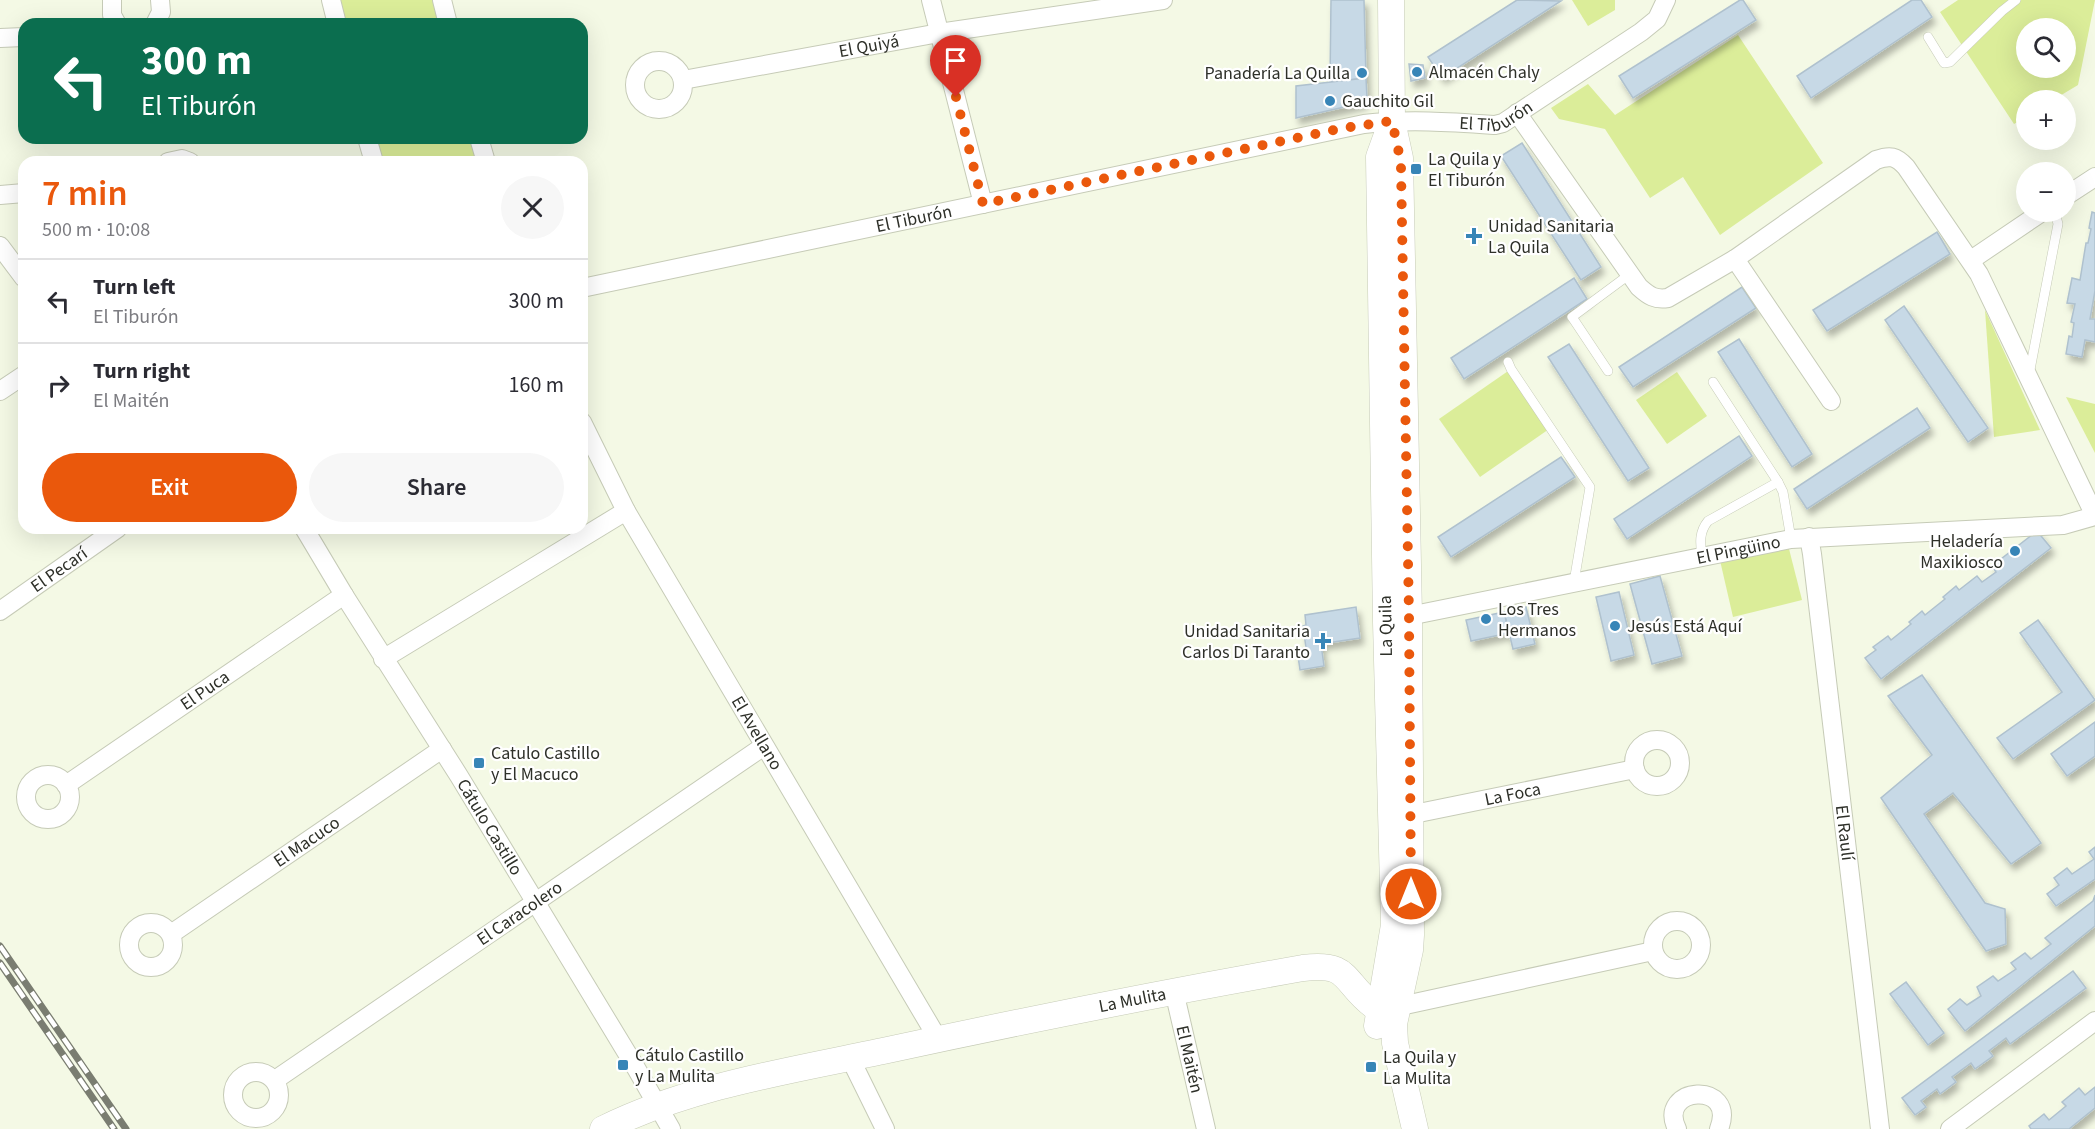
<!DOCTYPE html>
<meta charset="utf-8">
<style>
:root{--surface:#fff;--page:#f7f7f7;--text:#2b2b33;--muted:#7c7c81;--line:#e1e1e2;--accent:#ea580c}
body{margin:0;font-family:"Source Sans 3",sans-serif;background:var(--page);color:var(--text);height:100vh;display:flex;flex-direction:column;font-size:22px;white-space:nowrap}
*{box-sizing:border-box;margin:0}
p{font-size:20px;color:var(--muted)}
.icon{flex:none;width:33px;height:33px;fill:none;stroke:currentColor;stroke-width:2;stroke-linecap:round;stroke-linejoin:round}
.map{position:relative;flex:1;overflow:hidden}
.drawer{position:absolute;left:18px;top:156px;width:570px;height:378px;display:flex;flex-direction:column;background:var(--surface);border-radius:18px;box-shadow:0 6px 24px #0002}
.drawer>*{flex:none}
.guide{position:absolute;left:18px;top:18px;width:570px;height:126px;border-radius:18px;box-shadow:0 6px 24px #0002;background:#0b6e4f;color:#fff;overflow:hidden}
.controls{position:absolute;left:2016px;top:18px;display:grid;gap:12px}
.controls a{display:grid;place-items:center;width:60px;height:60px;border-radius:50%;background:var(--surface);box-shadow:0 6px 24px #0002;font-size:30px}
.pin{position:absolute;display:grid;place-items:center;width:51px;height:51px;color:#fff;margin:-62px -26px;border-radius:50% 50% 50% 0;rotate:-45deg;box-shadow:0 0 6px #0007}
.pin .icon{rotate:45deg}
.me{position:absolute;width:66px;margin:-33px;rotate:0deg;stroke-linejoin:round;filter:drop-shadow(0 0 4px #0008)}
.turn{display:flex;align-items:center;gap:21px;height:126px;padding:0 24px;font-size:27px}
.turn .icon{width:78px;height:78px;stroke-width:2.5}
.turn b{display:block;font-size:42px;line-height:51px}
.round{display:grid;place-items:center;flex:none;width:63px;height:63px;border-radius:32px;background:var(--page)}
.overview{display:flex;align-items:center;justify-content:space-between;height:102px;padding:0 24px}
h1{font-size:36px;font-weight:600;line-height:45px;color:var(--accent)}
.primary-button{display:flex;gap:12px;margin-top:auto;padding:12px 24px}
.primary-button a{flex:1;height:69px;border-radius:36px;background:var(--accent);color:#fff;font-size:24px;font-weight:600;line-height:69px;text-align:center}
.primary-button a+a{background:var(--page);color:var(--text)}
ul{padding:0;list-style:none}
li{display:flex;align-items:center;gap:18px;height:84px;padding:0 24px;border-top:2px solid var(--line)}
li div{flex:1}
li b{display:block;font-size:22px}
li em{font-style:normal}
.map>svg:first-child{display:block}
.green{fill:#dbed99;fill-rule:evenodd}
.building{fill:#c7d9e6;stroke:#afc1ce;stroke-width:1.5;filter:url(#shadow)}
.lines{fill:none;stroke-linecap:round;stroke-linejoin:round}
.lane-casing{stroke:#c6cbb7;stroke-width:10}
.street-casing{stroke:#c6cbb7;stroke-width:20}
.secondary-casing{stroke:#c6cbb7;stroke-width:27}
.lane{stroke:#fff;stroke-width:9}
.street{stroke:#fff;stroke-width:18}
.secondary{stroke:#fff;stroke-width:26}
.rail-casing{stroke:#7a7d71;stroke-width:7}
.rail{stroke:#fff;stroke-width:4.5;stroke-dasharray:14;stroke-linecap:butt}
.route{stroke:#ea580c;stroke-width:10;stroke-dasharray:0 18}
.poi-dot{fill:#3785b7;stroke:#fff;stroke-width:2}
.labels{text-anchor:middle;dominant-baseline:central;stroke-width:4.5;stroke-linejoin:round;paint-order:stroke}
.street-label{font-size:18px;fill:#2e3029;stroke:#fff}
.poi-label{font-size:18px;fill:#2e3029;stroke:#fff;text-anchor:start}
</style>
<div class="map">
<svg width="2095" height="1129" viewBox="0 0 2095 1129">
<defs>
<filter id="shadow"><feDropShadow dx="3.5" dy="6" stdDeviation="3" flood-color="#0004"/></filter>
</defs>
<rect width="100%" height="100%" fill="#f4f9e5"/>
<!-- green -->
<g class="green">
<polygon points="336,0 438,0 444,24 342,24"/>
<polygon points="1572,0 1615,0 1615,10 1588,26"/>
<path d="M1958 0H2095L2078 85 2053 100H2026V117L2014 124 1940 12ZM2026 28H2066V68H2026Z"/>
<polygon points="1738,35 1823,163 1720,235 1683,177 1650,198 1605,129 1559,119 1551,108 1588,84 1615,115"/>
<polygon points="373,138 474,138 480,162 379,162"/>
<polygon points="1985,310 2040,430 1994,437"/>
<polygon points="1511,369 1552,427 1480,477 1439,419"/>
<polygon points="1677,372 1707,416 1667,444 1636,400"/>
<polygon points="2066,397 2095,404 2095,453"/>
<polygon points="1787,541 1802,600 1733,617 1719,556"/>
</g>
<!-- building -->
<g class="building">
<polygon points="1331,0 1364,0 1366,78 1330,82"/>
<polygon points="1517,0 1561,1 1442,78 1428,57"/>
<polygon points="1740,0 1743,0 1756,20 1633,98 1619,76"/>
<polygon points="1912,0 1921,0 1932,17 1811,98 1797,76"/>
<polygon points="1409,64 1423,65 1425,78 1411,81"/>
<polygon points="1366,78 1367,98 1362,103 1296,118 1296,86"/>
<polygon points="1522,143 1601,267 1581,280 1501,156"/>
<polygon points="2092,212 2095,213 2095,291 2090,319 2095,319 2095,342 2085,340 2082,357 2066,354 2069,336 2072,337 2074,323 2071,322 2075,304 2067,303 2072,278 2080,280 2086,243 2088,243 2091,229 2089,228"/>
<polygon points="1937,232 1950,254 1827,331 1813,310"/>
<polygon points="1574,278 1587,299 1464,379 1451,358"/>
<polygon points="1742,287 1756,308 1633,387 1619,367"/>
<polygon points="1904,306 1988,428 1968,442 1885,320"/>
<polygon points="1739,339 1812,454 1792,467 1718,352"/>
<polygon points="1569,344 1649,468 1628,481 1548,357"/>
<polygon points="1917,408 1930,428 1807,509 1794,489"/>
<polygon points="1739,436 1752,456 1627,539 1614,519"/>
<polygon points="1561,457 1575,477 1451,557 1438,537"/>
<polygon points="2037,531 2051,548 1881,679 1865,658 1876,650 1873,647 1888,636 1891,640 1911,624 1909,622 1922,611 1925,615 1945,599 1943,597 1956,586 1959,590 1977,576 1982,582 1996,572 1992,566"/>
<polygon points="1660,576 1682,656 1652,664 1630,584"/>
<polygon points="1619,592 1634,655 1611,661 1596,597"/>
<polygon points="1356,607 1360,638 1321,644 1324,666 1300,670 1297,649 1306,648 1303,626 1306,625 1305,615"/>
<polygon points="1526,607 1535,644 1513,649 1504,612"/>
<polygon points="1504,612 1509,633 1471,641 1466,620"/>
<polygon points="2038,620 2095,700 2013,759 1997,738 2062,692 2020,633"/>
<polygon points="1922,675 2041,843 2011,864 1953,793 1924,814 1985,903 2005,909 2006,944 1986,951 1881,798 1932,755 1888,696"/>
<polygon points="2095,722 2095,756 2067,776 2051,754"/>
<polygon points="2095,847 2095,879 2056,906 2047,894 2059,885 2054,878 2067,868 2072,874 2094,859 2089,852"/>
<polygon points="2095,895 2095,926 1965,1031 1948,1009 1960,999 1967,1005 1981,996 1977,987 1993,976 1998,981 2016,969 2011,963 2025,953 2031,959 2051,944 2045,938 2093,901"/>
<polygon points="2073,971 2086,988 2010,1044 2006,1038 1989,1051 1993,1056 1975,1069 1971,1063 1952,1077 1956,1082 1940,1094 1937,1089 1921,1101 1926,1107 1915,1115 1902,1098"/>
<polygon points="1906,982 1944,1033 1928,1045 1890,994"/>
<polygon points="2095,1087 2095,1108 2069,1129 2031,1129 2029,1126 2044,1114 2049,1120 2066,1106 2062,1102 2079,1088 2085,1095"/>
</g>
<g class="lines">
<defs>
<g id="lane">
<polyline points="1928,37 1944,63 1950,62 2002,11 2016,0"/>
<polyline points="1508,362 1511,369 1590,487 1574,582"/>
<polyline points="1608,371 1572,317 1630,274"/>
<polyline points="2029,375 2058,224 2055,212"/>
<polyline points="1713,382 1778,482 1783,492 1791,539"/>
<path d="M1702 556C1700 543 1699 532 1708 521L1778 482"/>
</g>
<g id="street">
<polyline points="112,0 112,15 117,24"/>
<polyline points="331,0 337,24"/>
<polyline points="442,0 448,24"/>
<polyline points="931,0 983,204"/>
<polyline points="155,24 161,12 160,0"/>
<polyline points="0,38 24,37"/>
<circle cx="659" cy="85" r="24"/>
<path id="s1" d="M683 80 939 33 1163 0"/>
<path d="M1517 113 1639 287C1649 296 1655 300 1668 298L1735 259 1876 160C1890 155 1896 156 1906 167L1979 274 2095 516"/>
<polyline points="367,138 374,162"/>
<polyline points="479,138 486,162"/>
<polyline points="168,162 182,159 190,162"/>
<polyline points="0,195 24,193"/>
<polyline points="2066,196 2095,177"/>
<polyline points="0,246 24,278"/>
<polyline points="1735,259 1831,401"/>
<polyline points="1971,260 2042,212"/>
<path id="s2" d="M582 288 1364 124C1408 119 1451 122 1495 125L1503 123 1641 32 1657 19 1666 0"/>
<polyline points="0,391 24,375"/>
<path id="s3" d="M582 422 626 511 938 1039"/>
<path id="s4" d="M304 528 344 595 459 776 636 1068 671 1129"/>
<path id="s5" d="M1809 537 1812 554 1880 1129"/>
<path id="s6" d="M0 611 118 528"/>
<path id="s7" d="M1409 616 1791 539 2063 525 2095 516"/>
<polyline points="383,659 626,511"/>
<circle cx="1657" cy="763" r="23"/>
<circle cx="48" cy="797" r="22"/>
<path id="s8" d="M66 785 344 595"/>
<path id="s9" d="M1399 817 1635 769"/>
<circle cx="1677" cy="945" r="24"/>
<circle cx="151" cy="945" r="22"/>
<path id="s10" d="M171 934 442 749"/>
<path id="s11" d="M1174 991 1206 1129"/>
<polyline points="1396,1007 1653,951"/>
<polyline points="850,1058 885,1129"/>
<circle cx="256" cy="1095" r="23"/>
<path id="s12" d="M275 1080 764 746"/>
<path d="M1677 1129C1656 1086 1738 1080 1719 1129"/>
<polyline points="1950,1129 2095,1021"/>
</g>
<g id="secondary">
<polyline points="1391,0 1392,121 1400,158 1409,616 1411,935 1410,950 1394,1024 1395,1043 1415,1129"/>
<polyline points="1377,1026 1394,925 1386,622 1379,157 1392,121"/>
<path id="s13" d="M603 1129C690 1086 788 1071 883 1051 1022 1021 1162 993 1303 968 1351 962 1342 982 1374 1006L1392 1007"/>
</g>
</defs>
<!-- lane casing -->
<use href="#lane" class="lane-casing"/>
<!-- street casing -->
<use href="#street" class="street-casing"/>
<!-- secondary casing -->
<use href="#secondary" class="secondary-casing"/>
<!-- lane -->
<use href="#lane" class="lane"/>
<!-- street -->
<use href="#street" class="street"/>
<!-- secondary -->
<use href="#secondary" class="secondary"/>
<defs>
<g id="rail">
<polyline points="0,946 126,1129"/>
<polyline points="0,963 114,1129"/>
</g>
</defs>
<!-- rail casing -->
<use href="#rail" class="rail-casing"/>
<!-- rail -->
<use href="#rail" class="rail"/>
</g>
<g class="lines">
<!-- route -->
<polyline class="route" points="956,97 983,204 1344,128 1392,121 1400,158 1401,168 1409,616 1411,894"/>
</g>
<!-- markers -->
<g class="poi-dot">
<circle cx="1417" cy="72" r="6"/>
<circle cx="1362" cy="73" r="6"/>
<circle cx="1330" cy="101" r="6"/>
<rect x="1410" y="163" width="12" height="12" rx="3"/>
<path d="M1471 227h6v6h6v6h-6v6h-6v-6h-6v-6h6z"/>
<circle cx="2015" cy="551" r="6"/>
<circle cx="1486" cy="619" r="6"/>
<circle cx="1615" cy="626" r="6"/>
<path d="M1320 632h6v6h6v6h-6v6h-6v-6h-6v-6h6z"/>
<rect x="473" y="757" width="12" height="12" rx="3"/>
<rect x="617" y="1059" width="12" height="12" rx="3"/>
<rect x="1365" y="1061" width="12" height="12" rx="3"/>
</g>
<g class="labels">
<!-- street labels -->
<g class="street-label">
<text stroke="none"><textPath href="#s1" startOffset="189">El Quiyá</textPath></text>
<text stroke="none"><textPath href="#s2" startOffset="933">El Tiburón</textPath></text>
<text stroke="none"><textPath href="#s2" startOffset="339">El Tiburón</textPath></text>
<text stroke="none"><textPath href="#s7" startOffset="336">El Pingüino</textPath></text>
<text stroke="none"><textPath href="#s6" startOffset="72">El Pecarí</textPath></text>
<text transform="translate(1386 626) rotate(-91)">La Quila</text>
<text stroke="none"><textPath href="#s8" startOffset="168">El Puca</textPath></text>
<text stroke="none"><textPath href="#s3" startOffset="357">El Avellano</textPath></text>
<text stroke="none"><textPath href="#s9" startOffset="116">La Foca</textPath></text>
<text stroke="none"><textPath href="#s4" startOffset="352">Cátulo Castillo</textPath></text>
<text stroke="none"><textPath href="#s5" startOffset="298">El Raulí</textPath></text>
<text stroke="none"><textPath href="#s10" startOffset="164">El Macuco</textPath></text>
<text stroke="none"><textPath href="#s12" startOffset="296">El Caracolero</textPath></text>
<text stroke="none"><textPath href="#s13" startOffset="546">La Mulita</textPath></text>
<text stroke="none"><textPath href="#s11" startOffset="70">El Maitén</textPath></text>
</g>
<!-- poi labels -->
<g class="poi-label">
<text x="1429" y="72">Almacén Chaly</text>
<text x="1350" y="73" text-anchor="end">Panadería La Quilla</text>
<text x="1342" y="101">Gauchito Gil</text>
<text x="1428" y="159">La Quila y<tspan x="1428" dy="21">El Tiburón</tspan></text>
<text x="1488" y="226">Unidad Sanitaria<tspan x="1488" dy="21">La Quila</tspan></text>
<text x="2003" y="541" text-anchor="end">Heladería<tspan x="2003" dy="21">Maxikiosco</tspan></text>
<text x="1498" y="609">Los Tres<tspan x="1498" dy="21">Hermanos</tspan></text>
<text x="1627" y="626">Jesús Está Aquí</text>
<text x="1310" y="631" text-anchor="end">Unidad Sanitaria<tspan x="1310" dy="21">Carlos Di Taranto</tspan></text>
<text x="491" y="753">Catulo Castillo<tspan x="491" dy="21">y El Macuco</tspan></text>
<text x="635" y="1055">Cátulo Castillo<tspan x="635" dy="21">y La Mulita</tspan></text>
<text x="1383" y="1057">La Quila y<tspan x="1383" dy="21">La Mulita</tspan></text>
</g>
</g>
</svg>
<div class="controls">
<a><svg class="icon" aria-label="search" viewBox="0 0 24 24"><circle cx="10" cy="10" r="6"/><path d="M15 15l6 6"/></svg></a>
<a>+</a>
<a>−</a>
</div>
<div class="pin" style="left:956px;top:97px;background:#d93025"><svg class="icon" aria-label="arrive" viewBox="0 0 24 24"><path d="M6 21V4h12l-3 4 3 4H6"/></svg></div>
<svg class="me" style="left:1411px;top:894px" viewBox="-20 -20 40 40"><circle r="17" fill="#ea580c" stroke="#fff" stroke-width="3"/><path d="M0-11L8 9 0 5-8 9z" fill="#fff"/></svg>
<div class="guide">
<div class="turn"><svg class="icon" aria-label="left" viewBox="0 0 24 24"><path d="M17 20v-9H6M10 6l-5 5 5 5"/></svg><div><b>300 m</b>El Tiburón</div></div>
</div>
<section class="drawer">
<div class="overview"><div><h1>7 min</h1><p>500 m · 10:08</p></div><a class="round"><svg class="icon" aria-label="close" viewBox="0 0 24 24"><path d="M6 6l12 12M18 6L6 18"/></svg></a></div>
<ul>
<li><svg class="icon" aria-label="left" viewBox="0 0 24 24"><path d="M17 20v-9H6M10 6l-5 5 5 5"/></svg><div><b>Turn left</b><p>El Tiburón</p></div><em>300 m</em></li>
<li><svg class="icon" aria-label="right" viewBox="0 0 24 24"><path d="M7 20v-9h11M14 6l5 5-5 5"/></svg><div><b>Turn right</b><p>El Maitén</p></div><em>160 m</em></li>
</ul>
<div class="primary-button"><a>Exit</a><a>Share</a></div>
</section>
</div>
